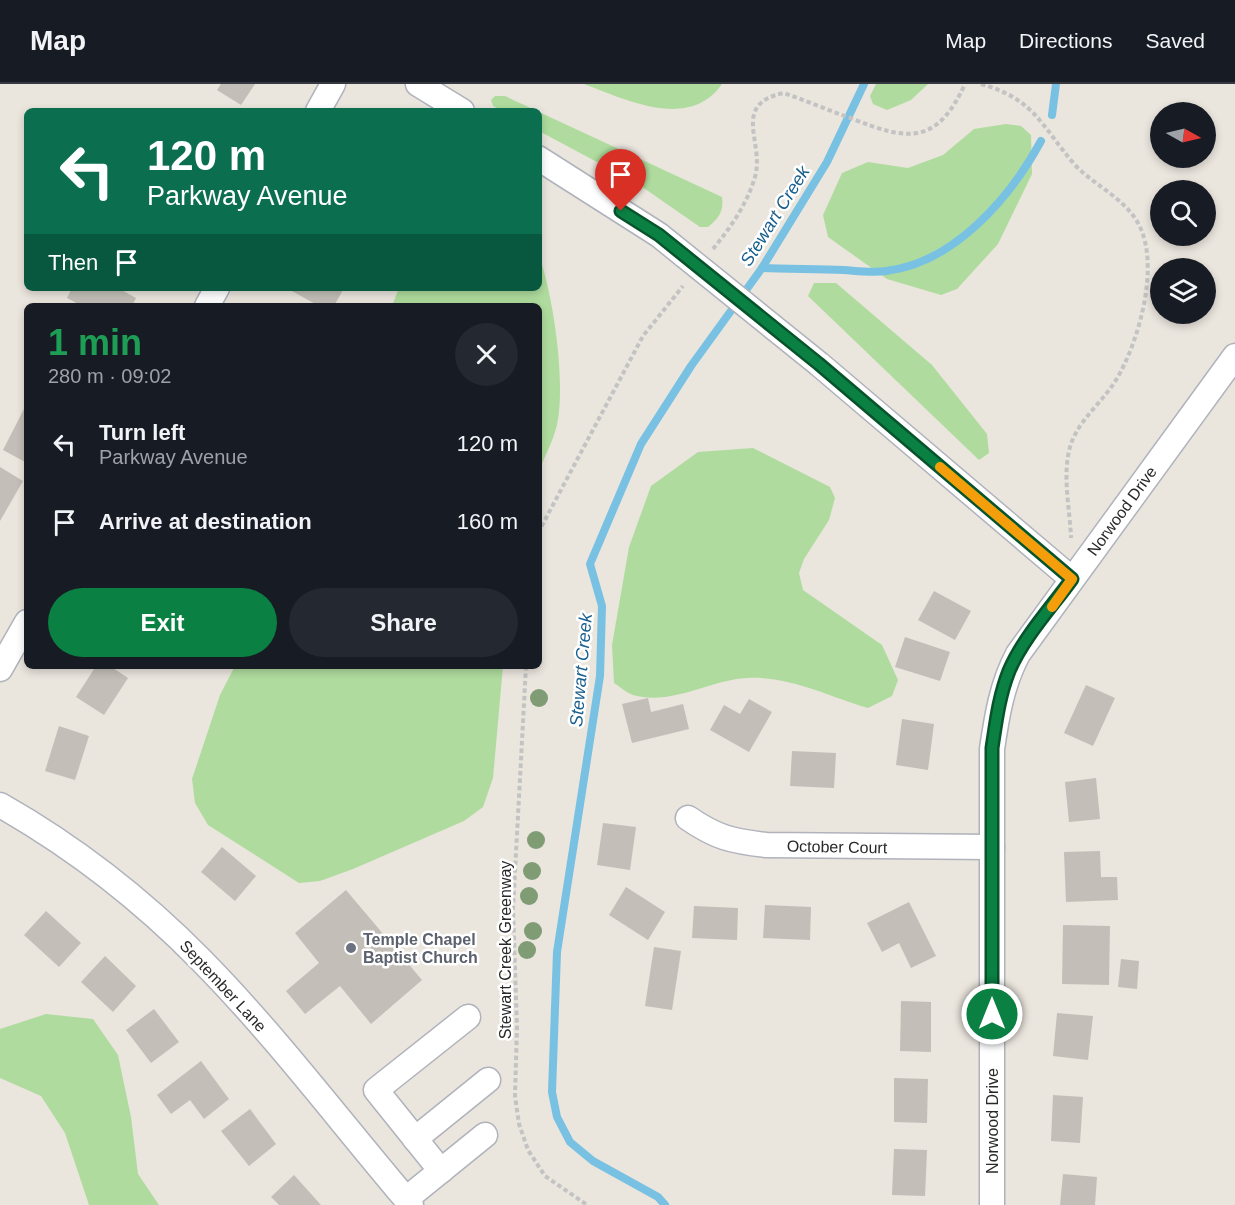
<!DOCTYPE html>
<meta charset="utf-8">
<style>
:root{--surface:#171b24;--page:#242831;--text:#f1f3f6;--muted:#9ea1a6;--line:#363941;--accent:#0b8043}
body{margin:0;font-family:Helvetica,sans-serif;background:var(--page);color:var(--text);height:100vh;display:flex;flex-direction:column;font-size:22px;white-space:nowrap}
*{box-sizing:border-box;margin:0}
p{font-size:20px;color:var(--muted)}
.icon{flex:none;width:33px;height:33px;fill:none;stroke:currentColor;stroke-width:2;stroke-linecap:round;stroke-linejoin:round}
.map{position:relative;flex:1;overflow:hidden}
.panel{position:absolute;left:24px;top:219px;width:518px;height:366px;display:flex;flex-direction:column;background:var(--surface);border-radius:9px;box-shadow:0 3px 9px #0003}
.panel>*{flex:none}
.top-card{position:absolute;left:24px;top:24px;width:518px;height:183px;border-radius:9px;box-shadow:0 3px 9px #0003;background:#0b6e4f;color:#fff;overflow:hidden}
.needle{width:39px;rotate:98deg}
.buttons{position:absolute;left:1150px;top:18px;display:grid;gap:12px}
.buttons a{display:grid;place-items:center;width:66px;height:66px;border-radius:50%;background:var(--surface);box-shadow:0 3px 9px #0003;font-size:30px}
.pin{position:absolute;display:grid;place-items:center;width:51px;height:51px;color:#fff;margin:-62px -26px;border-radius:50% 50% 50% 0;rotate:-45deg;box-shadow:0 0 6px #0007}
.pin .icon{rotate:45deg}
.me{position:absolute;width:66px;margin:-33px;rotate:0deg;stroke-linejoin:round;filter:drop-shadow(0 0 4px #0008)}
.turn{display:flex;align-items:center;gap:21px;height:126px;padding:0 24px;font-size:27px}
.turn .icon{width:78px;height:78px;stroke-width:2.5}
.turn b{display:block;font-size:42px;line-height:51px}
.then{display:flex;align-items:center;height:57px;padding:0 24px;background:#0003;gap:12px;font-size:22px}
.round{display:grid;place-items:center;flex:none;width:63px;height:63px;border-radius:32px;background:var(--page)}
.headline{display:flex;align-items:center;justify-content:space-between;height:102px;padding:0 24px}
h1{font-size:36px;font-weight:700;line-height:45px;color:#1e9e55}
.action{display:flex;gap:12px;margin-top:auto;padding:12px 24px}
.action a{flex:1;height:69px;border-radius:36px;background:var(--accent);color:#fff;font-size:24px;font-weight:700;line-height:69px;text-align:center}
.action a+a{background:var(--page);color:var(--text)}
ul{padding:0;list-style:none}
li{display:flex;align-items:center;gap:18px;height:78px;padding:0 24px}
li div{flex:1}
li b{display:block;font-size:22px}
li em{font-style:normal}
header{display:flex;align-items:center;gap:36px;box-sizing:border-box;height:84px;padding:0 30px;background:var(--surface);border-bottom:2px solid var(--line)}
header strong{font-size:28px}
nav{display:flex;gap:33px;margin-inline-start:auto;font-size:21px}
.map>svg:first-child{display:block}
.green{fill:#afdc9e}
.lines{fill:none;stroke-linecap:round;stroke-linejoin:round}
.stream{stroke:#78c1e3;stroke-width:8}
.building{fill:#c3bfb8}
.minor-casing{stroke:#b0b2bc;stroke-width:27}
.path{stroke:#c3c3c3;stroke-width:4;stroke-dasharray:4.5 3;stroke-linecap:butt}
.minor{stroke:#fff;stroke-width:24}
.minor-bridge-casing{stroke:#b0b2bc;stroke-width:27;stroke-linecap:butt}
.minor-bridge{stroke:#fff;stroke-width:24}
.tree{fill:#809c75}
.route-casing{stroke:#07532c;stroke-width:15}
.route{stroke:#0b8043;stroke-width:10}
.slow{stroke:#f59e0b;stroke-width:10}
.worship-dot{fill:#6b7280;stroke:#fff;stroke-width:2}
.labels{text-anchor:middle;dominant-baseline:central;stroke-width:5;stroke-linejoin:round;paint-order:stroke}
.street-label{font-size:16px;fill:#292929;stroke:#fff}
.worship-label{font-size:16px;font-weight:bold;fill:#5b616d;stroke:#fff;text-anchor:start}
.water-label{font-size:18px;font-style:italic;fill:#195f8e;stroke:#fff}
</style>
<header>
<strong>Map</strong>
<nav><a>Map</a><a>Directions</a><a>Saved</a></nav>
</header>
<div class="map">
<svg width="1235" height="1121" viewBox="0 0 1235 1121">
<rect width="100%" height="100%" fill="#eae5dd"/>
<!-- green -->
<g class="green">
<path d="M584 0H722C689 47 627 16 584 0Z"/>
<polygon points="876,0 928,0 911,16 887,26 873,20 870,12"/>
<polygon points="495,12 505,12 537,27 502,27 493,22 491,16"/>
<path d="M539 28 722 113C724 127 719 134 708 143H700L638 100 539 47Z"/>
<polygon points="1006,40 1021,42 1031,51 1032,90 998,160 957,205 941,211 887,195 828,153 823,131 842,89 868,78 908,84 943,71 974,45"/>
<path d="M539 171C553 211 565 293 558 335 556 352 545 371 539 387L538 222H392L399 204H538Z"/>
<polygon points="814,199 836,199 932,281 987,350 989,369 979,376 808,212"/>
<path d="M753 364 830 403 835 414 829 436 804 475 799 489 803 506 882 561 898 596 892 612 868 624C827 612 791 592 747 594 709 596 672 622 633 611 627 609 620 603 614 599L612 561 629 463 651 402 698 368Z"/>
<polygon points="235,582 503,582 493,694 483,723 464,737 353,785 320,797 299,799 208,741 195,719 192,695 220,611"/>
<polygon points="46,930 93,935 118,971 131,1033 138,1090 159,1121 89,1121 65,1049 41,1012 0,994 0,945"/>
</g>
<g class="lines">
<!-- stream -->
<g class="stream">
<polyline points="1052,31 1056,0"/>
<path d="M762 184C789 185 817 185 844 186 858 187 872 189 886 187 954 179 1010 114 1041 57"/>
<polyline points="665,1121 658,1113 593,1077 570,1058 557,1033 552,1008 557,868 600,592 602,522 590,480 641,360 691,282 762,184 827,78 864,0"/>
</g>
</g>
<!-- building -->
<g class="building">
<polygon points="221,0 255,0 241,21 217,6"/>
<polygon points="72,204 118,204 136,214 132,222 82,222 67,214"/>
<polygon points="291,204 344,204 334,222 319,222 290,206"/>
<polygon points="27,319 27,379 3,366"/>
<polygon points="0,383 23,397 0,437"/>
<polygon points="934,507 971,527 955,556 918,536"/>
<polygon points="905,553 950,568 940,597 895,583"/>
<polygon points="96,582 110,582 128,594 104,631 76,613"/>
<polygon points="1086,601 1115,614 1093,662 1064,649"/>
<polygon points="648,614 651,628 683,620 689,645 632,659 622,620"/>
<polygon points="749,615 772,628 749,668 710,646 724,621 740,630"/>
<polygon points="902,635 934,640 928,686 896,681"/>
<polygon points="59,642 89,652 75,696 45,687"/>
<polygon points="792,667 836,669 834,704 790,702"/>
<polygon points="1096,694 1100,735 1069,738 1065,698"/>
<polygon points="603,739 636,743 630,786 597,781"/>
<polygon points="222,763 256,792 235,817 201,788"/>
<polygon points="1100,767 1101,793 1117,793 1118,816 1066,818 1064,768"/>
<polygon points="626,803 665,828 648,856 609,831"/>
<polygon points="346,806 422,896 371,940 340,902 305,930 286,907 319,879 295,849"/>
<polygon points="909,818 936,872 911,884 899,859 882,868 867,839"/>
<polygon points="765,821 811,823 810,856 763,854"/>
<polygon points="694,822 738,824 737,856 692,854"/>
<polygon points="46,827 81,859 59,883 24,851"/>
<polygon points="1063,841 1110,842 1109,901 1062,900"/>
<polygon points="654,863 681,867 672,926 645,922"/>
<polygon points="105,872 136,902 113,928 81,898"/>
<polygon points="1121,875 1139,877 1137,905 1118,903"/>
<polygon points="901,917 931,918 931,968 900,967"/>
<polygon points="154,925 179,958 151,979 126,946"/>
<polygon points="1057,929 1093,932 1088,976 1053,972"/>
<polygon points="201,977 229,1015 204,1035 190,1016 171,1030 157,1011"/>
<polygon points="894,994 928,995 927,1039 894,1038"/>
<polygon points="1053,1011 1083,1013 1080,1059 1051,1057"/>
<polygon points="250,1025 276,1060 249,1082 221,1047"/>
<polygon points="894,1065 927,1066 925,1112 892,1111"/>
<polygon points="1063,1090 1097,1093 1095,1121 1060,1121"/>
<polygon points="294,1091 321,1121 279,1121 271,1113"/>
</g>
<g class="lines">
<defs>
<g id="minor">
<polyline points="418,0 462,27"/>
<polyline points="318,27 333,0"/>
<polyline points="538,74 659,151 685,172"/>
<polyline points="207,222 217,204"/>
<polyline points="819,280 1072,495"/>
<polyline points="0,585 27,538"/>
<path d="M0 721C74 763 141 815 201 876 276 952 341 1039 411 1121"/>
<path d="M688 734C717 754 732 757 766 761L992 763"/>
<polyline points="415,1055 488,996"/>
<polyline points="441,1087 376,1006 468,933"/>
<polyline points="406,1115 485,1051"/>
<path d="M992 1121V665C997 631 1002 600 1018 570L1235 272"/>
</g>
</defs>
<!-- minor casing -->
<use href="#minor" class="minor-casing"/>
<!-- path -->
<g class="path">
<path d="M981 0C1035 15 1042 43 1075 81 1095 102 1123 113 1138 139 1161 180 1139 258 1116 296 1102 319 1078 336 1070 363 1062 391 1070 426 1071 454"/>
<path d="M713 165C731 143 747 120 755 93 765 59 730 20 784 9 807 17 830 27 853 35 908 57 937 61 965 0"/>
<polyline points="538,449 643,252 683,202"/>
<polyline points="526,582 513,825 517,943 515,1012 519,1040 528,1066 545,1092 587,1121"/>
</g>
<!-- minor -->
<use href="#minor" class="minor"/>
<defs>
<polyline id="minor-bridge" points="685,172 819,280"/>
</defs>
<!-- minor-bridge casing -->
<use href="#minor-bridge" class="minor-bridge-casing"/>
<!-- minor-bridge -->
<use href="#minor-bridge" class="minor-bridge"/>
</g>
<!-- trees -->
<g class="tree">
<circle cx="539" cy="614" r="9"/>
<circle cx="536" cy="756" r="9"/>
<circle cx="532" cy="787" r="9"/>
<circle cx="529" cy="812" r="9"/>
<circle cx="533" cy="847" r="9"/>
<circle cx="527" cy="866" r="9"/>
</g>
<g class="lines">
<defs>
<path id="route" d="M621 127 659 151 819 280 1072 495C1051 524 1023 554 1009 587 999 612 996 638 992 664V930"/>
</defs>
<!-- route casing -->
<use href="#route" class="route-casing"/>
<!-- route -->
<use href="#route" class="route"/>
<!-- slow -->
<polyline class="slow" points="940,383 1072,495 1052,523"/>
</g>
<!-- markers -->
<circle class="worship-dot" cx="351" cy="864" r="6"/>
<g class="labels">
<!-- street labels -->
<g class="street-label">
<text transform="translate(1122 427) rotate(-54)">Norwood Drive</text>
<text transform="translate(837 763) rotate(1)">October Court</text>
<text transform="translate(505 866) rotate(-90)">Stewart Creek Greenway</text>
<text transform="translate(223 902) rotate(47)">September Lane</text>
<text transform="translate(992 1037) rotate(-90)">Norwood Drive</text>
</g>
<!-- worship labels -->
<g class="worship-label">
<text x="363" y="855">Temple Chapel<tspan x="363" dy="18">Baptist Church</tspan></text>
</g>
<!-- water labels -->
<g class="water-label">
<text transform="translate(775 132) rotate(-58)">Stewart Creek</text>
<text transform="translate(581 586) rotate(-85)">Stewart Creek</text>
</g>
</g>
</svg>
<div class="buttons">
<a><svg class="needle" viewBox="-14 -14 28 28"><path d="M0-13l5 13h-10z" fill="#e53935"/><path d="M0 13l5-13h-10z" fill="#9ea1a6"/></svg></a>
<a><svg class="icon" aria-label="search" viewBox="0 0 24 24"><circle cx="10" cy="10" r="6"/><path d="M15 15l6 6"/></svg></a>
<a><svg class="icon" aria-label="layers" viewBox="0 0 24 24"><path d="M12 4l9 5-9 5-9-5zM3 14l9 5 9-5"/></svg></a>
</div>
<div class="pin" style="left:621px;top:127px;background:#d93025"><svg class="icon" aria-label="arrive" viewBox="0 0 24 24"><path d="M6 21V4h12l-3 4 3 4H6"/></svg></div>
<svg class="me" style="left:992px;top:930px" viewBox="-20 -20 40 40"><circle r="17" fill="#0b8043" stroke="#fff" stroke-width="3"/><path d="M0-11L8 9 0 5-8 9z" fill="#fff"/></svg>
<div class="top-card">
<div class="turn"><svg class="icon" aria-label="left" viewBox="0 0 24 24"><path d="M17 20v-9H6M10 6l-5 5 5 5"/></svg><div><b>120 m</b>Parkway Avenue</div></div>
<div class="then">Then<svg class="icon" aria-label="arrive" viewBox="0 0 24 24"><path d="M6 21V4h12l-3 4 3 4H6"/></svg></div>
</div>
<section class="panel">
<div class="headline"><div><h1>1 min</h1><p>280 m · 09:02</p></div><a class="round"><svg class="icon" aria-label="close" viewBox="0 0 24 24"><path d="M6 6l12 12M18 6L6 18"/></svg></a></div>
<ul>
<li><svg class="icon" aria-label="left" viewBox="0 0 24 24"><path d="M17 20v-9H6M10 6l-5 5 5 5"/></svg><div><b>Turn left</b><p>Parkway Avenue</p></div><em>120 m</em></li>
<li><svg class="icon" aria-label="arrive" viewBox="0 0 24 24"><path d="M6 21V4h12l-3 4 3 4H6"/></svg><div><b>Arrive at destination</b></div><em>160 m</em></li>
</ul>
<div class="action"><a>Exit</a><a>Share</a></div>
</section>
</div>
